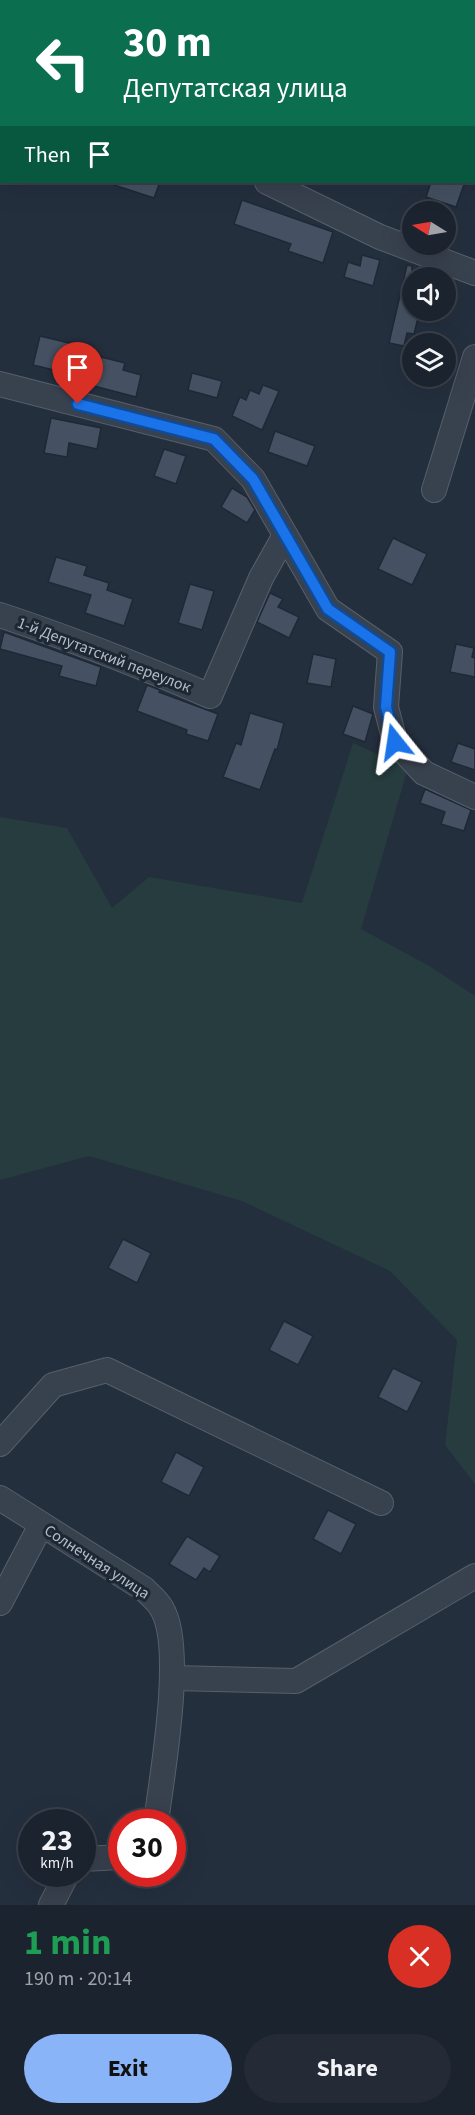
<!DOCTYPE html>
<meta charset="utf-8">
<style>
:root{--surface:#1b232e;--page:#242b36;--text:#f1f3f6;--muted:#a0a4aa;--line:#39404a;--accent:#8ab4f8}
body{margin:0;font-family:"Source Sans 3",sans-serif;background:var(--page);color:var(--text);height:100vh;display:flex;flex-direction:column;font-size:22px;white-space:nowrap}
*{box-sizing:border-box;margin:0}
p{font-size:20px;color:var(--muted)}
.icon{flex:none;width:33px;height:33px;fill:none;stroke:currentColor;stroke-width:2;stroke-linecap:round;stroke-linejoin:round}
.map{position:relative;height:1905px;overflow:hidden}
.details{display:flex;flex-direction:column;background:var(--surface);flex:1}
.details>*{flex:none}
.guide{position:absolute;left:0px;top:0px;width:476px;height:183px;box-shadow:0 6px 24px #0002,0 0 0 2px var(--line);background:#0b6e4f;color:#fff;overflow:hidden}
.needle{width:39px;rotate:281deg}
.tools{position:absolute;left:402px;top:201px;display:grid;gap:12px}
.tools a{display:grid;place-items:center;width:54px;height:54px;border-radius:50%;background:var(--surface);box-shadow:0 6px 24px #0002,0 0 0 2px var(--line);font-size:30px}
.speed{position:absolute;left:18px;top:1809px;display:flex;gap:12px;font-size:30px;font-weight:700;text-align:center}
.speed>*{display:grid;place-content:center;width:78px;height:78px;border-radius:50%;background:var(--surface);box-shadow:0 6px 24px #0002,0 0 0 2px var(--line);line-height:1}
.speed small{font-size:15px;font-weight:400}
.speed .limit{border:9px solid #d22;background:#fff;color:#111}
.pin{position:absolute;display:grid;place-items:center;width:51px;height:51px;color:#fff;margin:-62px -26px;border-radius:50% 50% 50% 0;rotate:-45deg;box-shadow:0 0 6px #0007}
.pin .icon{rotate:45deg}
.me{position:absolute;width:66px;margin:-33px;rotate:345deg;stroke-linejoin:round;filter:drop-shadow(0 0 4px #0008)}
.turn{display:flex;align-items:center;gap:21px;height:126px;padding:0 24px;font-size:27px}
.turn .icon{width:78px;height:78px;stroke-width:2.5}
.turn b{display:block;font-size:42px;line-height:51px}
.then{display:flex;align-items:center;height:57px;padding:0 24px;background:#0003;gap:12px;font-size:22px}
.round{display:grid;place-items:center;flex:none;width:63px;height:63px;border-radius:32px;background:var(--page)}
.headline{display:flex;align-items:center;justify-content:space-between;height:102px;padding:0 24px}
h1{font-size:36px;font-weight:700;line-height:45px;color:#1e9e55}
.primary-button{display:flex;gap:12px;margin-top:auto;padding:12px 24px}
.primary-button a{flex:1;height:69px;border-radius:36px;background:var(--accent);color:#111;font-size:24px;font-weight:700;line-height:69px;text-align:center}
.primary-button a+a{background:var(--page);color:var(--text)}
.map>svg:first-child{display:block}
.green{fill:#263c3f}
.building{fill:#455162;stroke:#1f2835;stroke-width:1.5}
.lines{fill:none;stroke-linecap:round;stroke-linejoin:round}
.minor-casing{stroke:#565f6c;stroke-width:26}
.minor{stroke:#38414e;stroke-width:24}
.route-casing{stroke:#114b97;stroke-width:15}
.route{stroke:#1a73e8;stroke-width:10}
.labels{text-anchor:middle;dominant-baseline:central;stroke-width:6;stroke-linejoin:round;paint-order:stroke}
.street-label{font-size:16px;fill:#b4bcc9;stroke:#1d2633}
</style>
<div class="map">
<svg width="475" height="1905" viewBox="0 0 475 1905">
<rect width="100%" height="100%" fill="#242f3e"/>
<!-- green -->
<polygon class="green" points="353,743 408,768 361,929 431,967 475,996 475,1484 445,1445 457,1340 390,1271 242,1201 89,1156 0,1180 0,817 67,828 112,908 149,877 302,903"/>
<!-- building -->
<g class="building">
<polygon points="112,182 160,182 154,198 111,184"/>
<polygon points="431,182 465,182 456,207 426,197"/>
<polygon points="242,200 333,232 323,263 288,251 291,244 234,224"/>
<polygon points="362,255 380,260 373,286 344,277 348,262 360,266"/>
<polygon points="407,265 412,266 412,310 420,310 414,334 407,333 404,346 389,343"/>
<polygon points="40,336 69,343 62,372 33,365"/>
<polygon points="101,357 125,363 123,370 141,375 136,397 94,386"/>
<polygon points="192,373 222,381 217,398 188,390"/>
<polygon points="263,385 279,391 262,430 232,416 240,397 246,400 250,390 259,394"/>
<polygon points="51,418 101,428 97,449 69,443 67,457 44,453"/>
<polygon points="275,431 315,446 307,466 268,452"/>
<polygon points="164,449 186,456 176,484 154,476"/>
<polygon points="232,488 247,497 255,510 247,523 221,507"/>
<polygon points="393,538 427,554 412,585 378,569"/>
<polygon points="56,557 87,566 84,575 109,583 107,590 133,599 124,626 85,613 91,595 48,582"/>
<polygon points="190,584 214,591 202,630 178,623"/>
<polygon points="270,593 283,599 278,607 299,617 289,638 257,622"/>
<polygon points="4,632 101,667 96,686 59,676 62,666 0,649"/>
<polygon points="456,644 474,648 472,657 475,658 475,677 450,672"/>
<polygon points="313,654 336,659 331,687 307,683"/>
<polygon points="147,685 160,690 159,692 218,714 208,741 186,734 187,730 137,711"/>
<polygon points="353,706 373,714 365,742 343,734"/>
<polygon points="250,713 284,723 277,750 275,749 260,790 223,777 236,743 241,745"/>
<polygon points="458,743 475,749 475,770 451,762"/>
<polygon points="425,789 471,810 464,831 441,824 445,812 420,803"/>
<polygon points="123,1239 151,1253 137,1283 108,1268"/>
<polygon points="284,1321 313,1336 298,1365 269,1350"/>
<polygon points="393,1368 422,1382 407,1412 378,1397"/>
<polygon points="176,1452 204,1467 189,1496 161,1482"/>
<polygon points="328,1510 356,1524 341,1554 313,1539"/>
<polygon points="187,1536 220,1556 210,1572 204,1568 196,1580 169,1564"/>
</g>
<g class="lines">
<defs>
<g id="minor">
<polyline points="0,75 2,76"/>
<polyline points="267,182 380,237 475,273"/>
<polyline points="0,384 214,439 253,479 328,609 390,652 386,707 395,742 424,773 475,797"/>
<polyline points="434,490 475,357"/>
<path d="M0 615C72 639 141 666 210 696L261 578 285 535"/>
<polyline points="0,1444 53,1385 107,1370 381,1503"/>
<path d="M0 1498 144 1589C150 1595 158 1601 162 1609 185 1648 162 1775 156 1822"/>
<polyline points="0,1603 41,1525"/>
<polyline points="173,1678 296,1681 475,1576"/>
<polyline points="82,1859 122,1857"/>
<polyline points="51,1905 67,1874"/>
</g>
</defs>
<!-- minor casing -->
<use href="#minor" class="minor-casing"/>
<!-- minor -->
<use href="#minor" class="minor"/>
</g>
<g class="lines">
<defs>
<polyline id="route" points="78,404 214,439 253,479 328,609 390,652 386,707 395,742"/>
</defs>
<!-- route casing -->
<use href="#route" class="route-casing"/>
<!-- route -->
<use href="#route" class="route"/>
</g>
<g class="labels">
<!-- street labels -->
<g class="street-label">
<text transform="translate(104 655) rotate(21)">1-й Депутатский переулок</text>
<text transform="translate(97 1562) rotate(33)">Солнечная улица</text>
</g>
</g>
</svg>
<div class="tools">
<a><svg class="needle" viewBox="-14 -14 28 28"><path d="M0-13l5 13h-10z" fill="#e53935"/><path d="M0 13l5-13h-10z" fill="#a0a4aa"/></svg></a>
<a><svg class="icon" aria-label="sound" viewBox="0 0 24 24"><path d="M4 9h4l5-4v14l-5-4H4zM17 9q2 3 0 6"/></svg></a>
<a><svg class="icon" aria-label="layers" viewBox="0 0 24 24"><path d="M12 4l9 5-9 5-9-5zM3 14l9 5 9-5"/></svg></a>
</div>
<div class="speed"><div>23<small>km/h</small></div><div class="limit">30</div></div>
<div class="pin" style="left:78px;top:404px;background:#d93025"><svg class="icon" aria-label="arrive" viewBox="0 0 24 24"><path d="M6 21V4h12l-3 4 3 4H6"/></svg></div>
<svg class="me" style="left:395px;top:742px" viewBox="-20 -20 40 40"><path d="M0-17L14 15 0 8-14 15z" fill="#1a73e8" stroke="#fff" stroke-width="4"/></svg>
<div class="guide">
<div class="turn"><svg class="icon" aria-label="left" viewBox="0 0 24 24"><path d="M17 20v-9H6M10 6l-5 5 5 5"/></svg><div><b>30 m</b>Депутатская улица</div></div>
<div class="then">Then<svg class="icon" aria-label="arrive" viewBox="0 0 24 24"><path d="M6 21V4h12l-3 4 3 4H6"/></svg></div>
</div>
</div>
<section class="details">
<div class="headline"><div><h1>1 min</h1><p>190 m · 20:14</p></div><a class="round" style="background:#d93025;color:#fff"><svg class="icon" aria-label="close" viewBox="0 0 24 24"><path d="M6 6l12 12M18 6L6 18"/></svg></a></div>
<div class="primary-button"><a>Exit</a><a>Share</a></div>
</section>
